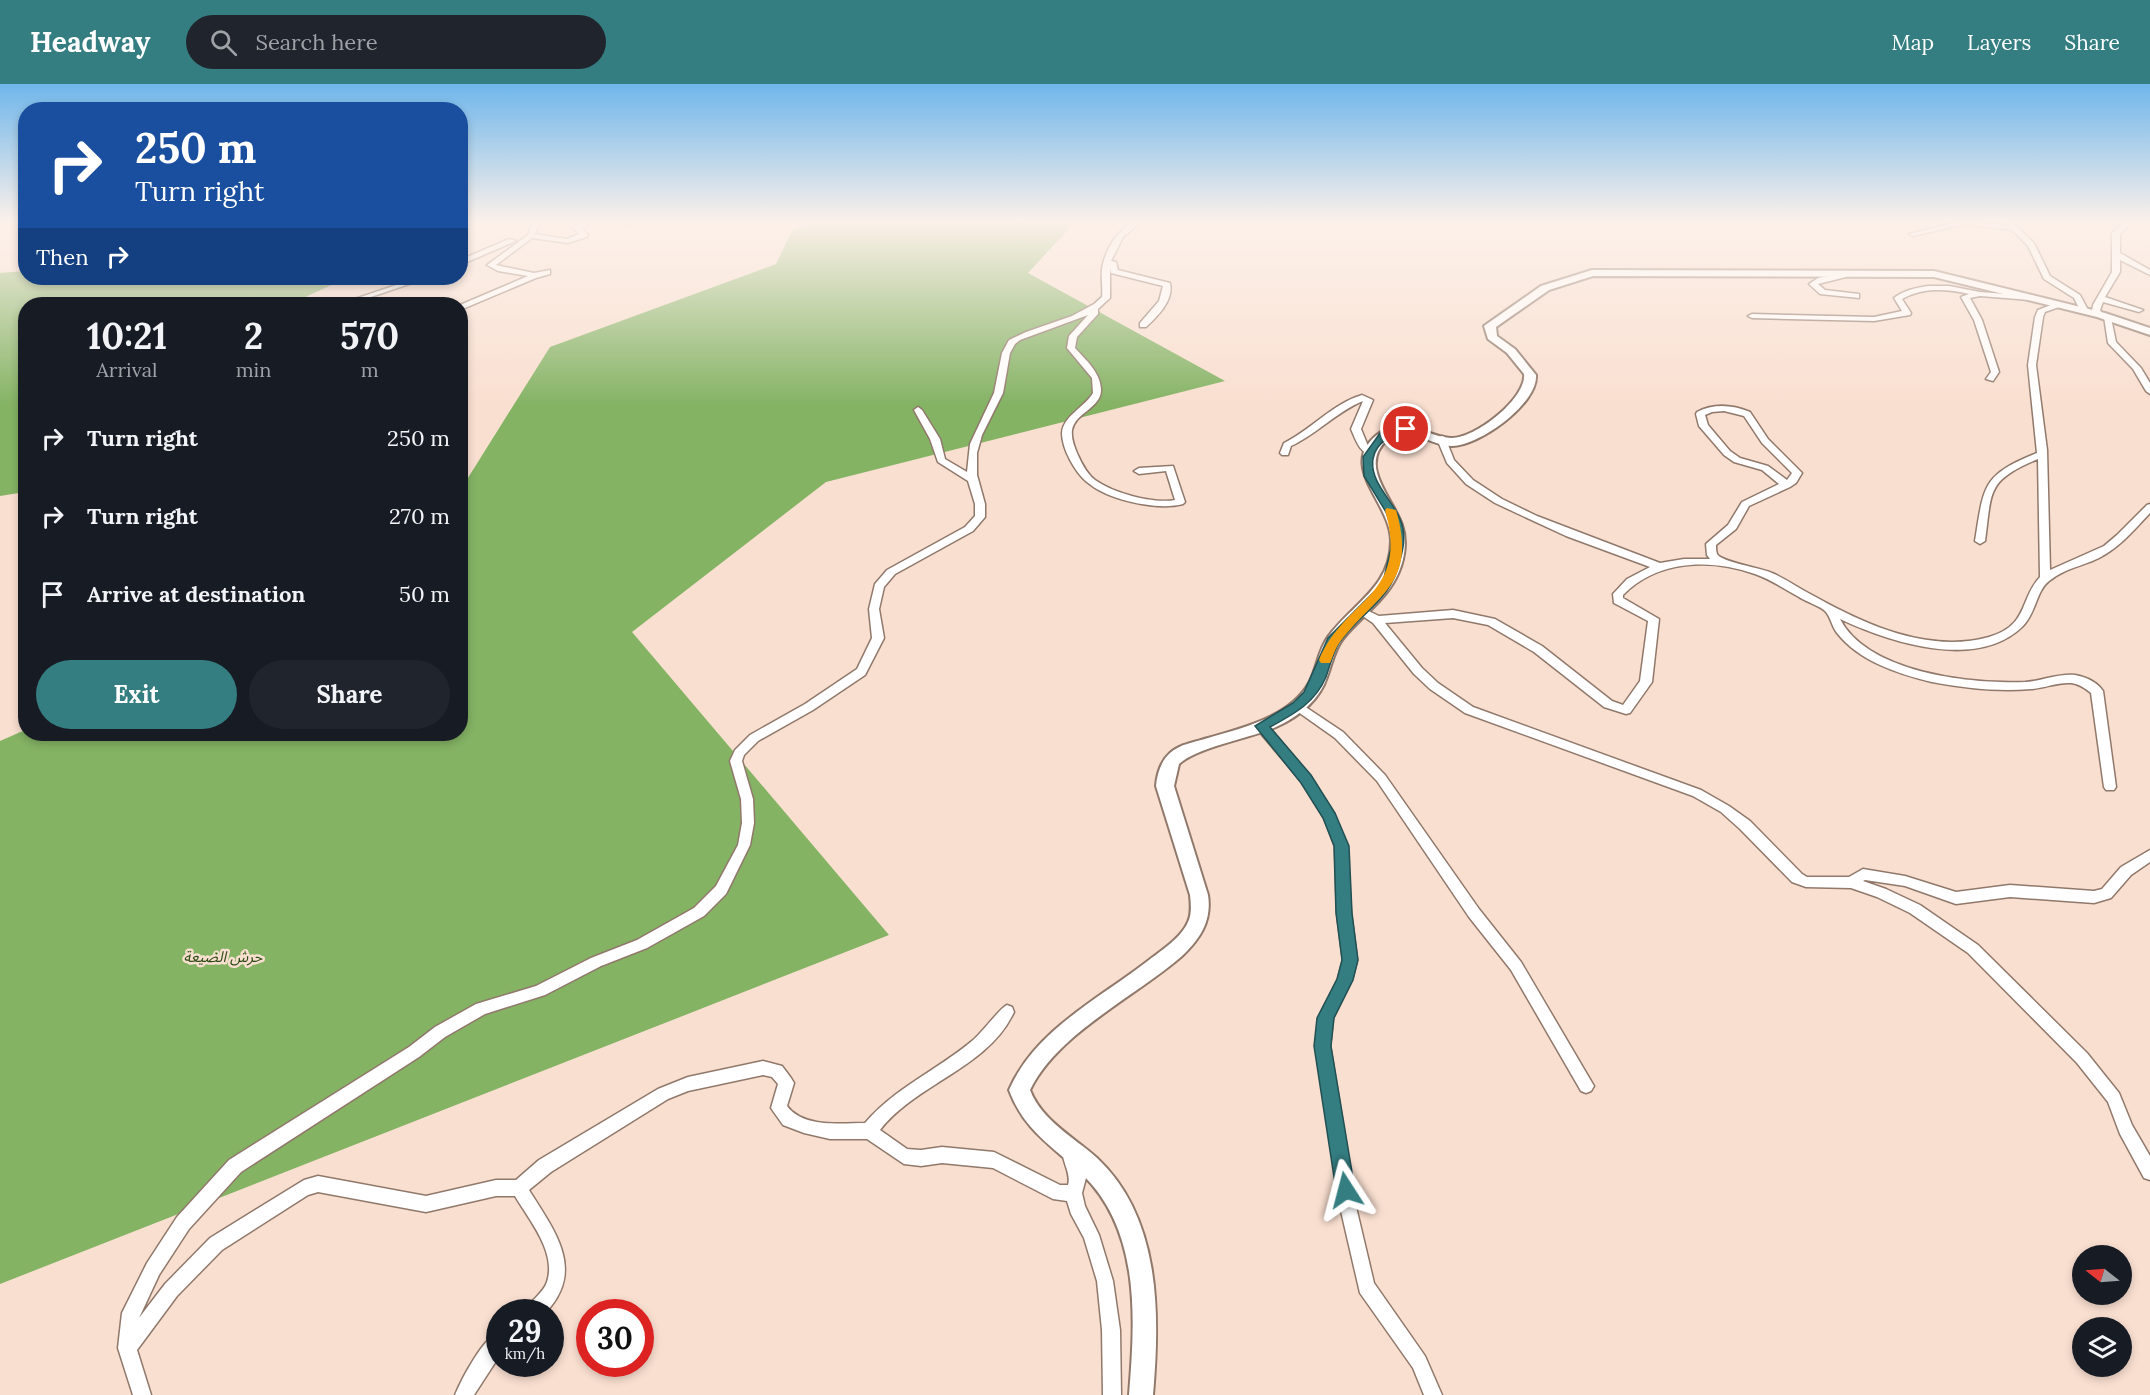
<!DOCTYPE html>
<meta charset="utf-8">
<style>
:root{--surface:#171b24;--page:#20242c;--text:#f1f3f6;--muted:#9ea1a6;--accent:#347d81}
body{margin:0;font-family:Lora,"Noto Sans Arabic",serif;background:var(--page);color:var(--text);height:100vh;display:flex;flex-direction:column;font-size:22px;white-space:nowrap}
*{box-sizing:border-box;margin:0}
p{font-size:20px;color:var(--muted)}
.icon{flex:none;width:33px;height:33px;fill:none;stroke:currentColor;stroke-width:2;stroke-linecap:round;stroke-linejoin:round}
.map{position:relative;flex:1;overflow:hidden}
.panel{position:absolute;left:18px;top:213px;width:450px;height:444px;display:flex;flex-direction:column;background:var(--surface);border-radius:24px;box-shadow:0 3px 9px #0003}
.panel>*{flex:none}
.banner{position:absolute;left:18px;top:18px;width:450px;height:183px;border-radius:24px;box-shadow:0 3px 9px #0003;background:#1a4fa0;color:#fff;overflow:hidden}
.needle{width:39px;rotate:287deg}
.tools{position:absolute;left:2072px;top:1161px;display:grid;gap:12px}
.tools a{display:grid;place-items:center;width:60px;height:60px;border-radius:50%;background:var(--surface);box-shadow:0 3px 9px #0003;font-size:30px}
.speed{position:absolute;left:486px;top:1215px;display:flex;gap:12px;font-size:30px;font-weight:700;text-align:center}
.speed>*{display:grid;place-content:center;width:78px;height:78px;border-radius:50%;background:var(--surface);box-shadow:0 3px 9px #0003;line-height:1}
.speed small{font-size:15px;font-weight:400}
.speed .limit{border:9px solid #d22;background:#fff;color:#111}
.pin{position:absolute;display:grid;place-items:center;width:51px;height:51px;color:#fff;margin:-26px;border:3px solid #fff;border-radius:50%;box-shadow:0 2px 6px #0007}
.me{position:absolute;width:66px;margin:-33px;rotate:351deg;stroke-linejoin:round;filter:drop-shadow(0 0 4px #0008)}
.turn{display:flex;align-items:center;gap:21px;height:126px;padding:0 18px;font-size:27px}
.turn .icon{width:78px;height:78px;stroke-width:2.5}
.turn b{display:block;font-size:42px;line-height:51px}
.then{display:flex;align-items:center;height:57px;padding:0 18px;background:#0003;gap:12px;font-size:22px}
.eta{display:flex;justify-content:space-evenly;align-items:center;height:102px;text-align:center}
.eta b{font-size:36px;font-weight:700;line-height:42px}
.action{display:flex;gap:12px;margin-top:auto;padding:12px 18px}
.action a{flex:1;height:69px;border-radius:36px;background:var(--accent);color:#fff;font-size:24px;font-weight:700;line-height:69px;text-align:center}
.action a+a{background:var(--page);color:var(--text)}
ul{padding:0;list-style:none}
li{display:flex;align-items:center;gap:18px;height:78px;padding:0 18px}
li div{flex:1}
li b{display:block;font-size:22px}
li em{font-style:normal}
header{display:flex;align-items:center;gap:36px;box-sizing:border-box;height:84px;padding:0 30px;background:var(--accent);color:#fff}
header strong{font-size:28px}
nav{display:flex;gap:33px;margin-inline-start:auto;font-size:21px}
.search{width:420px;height:54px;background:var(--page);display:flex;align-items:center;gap:15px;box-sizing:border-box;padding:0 21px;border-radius:33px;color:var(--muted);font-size:22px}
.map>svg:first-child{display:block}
.forest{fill:#84b364}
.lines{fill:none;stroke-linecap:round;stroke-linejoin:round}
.street-casing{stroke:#90796b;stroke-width:3}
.secondary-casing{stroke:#90796b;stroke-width:4}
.street{fill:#fff;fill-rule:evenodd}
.secondary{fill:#fff;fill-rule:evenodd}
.route{fill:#347d81;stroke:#225154;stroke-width:1.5}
.slow{fill:#f59e0b}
.labels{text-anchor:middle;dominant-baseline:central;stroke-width:5;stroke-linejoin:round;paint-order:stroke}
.park-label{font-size:15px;font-style:italic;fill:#2c4b14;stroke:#f9dfd0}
</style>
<header>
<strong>Headway</strong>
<div class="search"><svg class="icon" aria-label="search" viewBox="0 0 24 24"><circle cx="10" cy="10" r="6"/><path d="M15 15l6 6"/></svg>Search here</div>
<nav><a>Map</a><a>Layers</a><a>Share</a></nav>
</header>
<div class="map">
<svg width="2150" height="1311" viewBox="0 0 2150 1311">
<rect width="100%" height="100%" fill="#f9dfd0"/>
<!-- forest -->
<g class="forest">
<polygon points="812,138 1075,138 1028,189 1225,297 826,398 632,548 889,851 0,1200 0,657 25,646 26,650 460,650 461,405 550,263 776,180 792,147"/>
<polygon points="25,187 26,194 347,194 290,220 26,220 25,408 0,412 0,189"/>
</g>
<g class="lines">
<defs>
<g id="street">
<path d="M532 138H539L535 150 567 155 579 150 573 144C578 139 585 137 592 138L582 144 588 151 587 153 568 159 532 154 496 181 534 189 550 186V190L536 194 460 226V221L528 192 498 187 487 181 528 151Z"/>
<polygon points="628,138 637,138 631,141 628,141"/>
<path d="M1133 138H1141L1123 153 1111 177 1116 178 1118 186 1170 199C1174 216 1158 232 1146 243H1140V239L1159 217 1163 202 1111 189 1110 185V214L1098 225V230L1077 253 1075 264C1086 276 1101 289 1101 306 1101 324 1075 329 1072 346 1071 354 1074 362 1077 369 1081 378 1086 389 1095 396 1113 409 1153 420 1175 416L1166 387 1139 390 1134 387 1139 384 1173 382 1185 418 1183 420C1158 427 1107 416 1087 398 1075 388 1062 365 1062 349 1063 332 1085 323 1093 309L1092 294 1067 264 1069 252 1088 231 1020 256 1015 260 1010 269 1003 309 982 351 977 369V391L985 420V433L973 447 895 490 884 503 879 525 884 554 865 591 813 626 758 657 744 671 742 677 753 715 754 739 750 761 726 810 704 832 647 864 601 882 545 911 485 930 445 953 419 973 241 1088 189 1145 159 1191 139 1234 165 1200 210 1154 304 1096 318 1092 426 1112 496 1096H516L539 1076 658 1005 688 993 763 977 782 982 791 994 794 999 787 1022C803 1044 841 1039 865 1039 896 1003 936 987 972 957 981 950 1000 924 1007 921L1012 923 1014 928C988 984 917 999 880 1046L907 1065 921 1066 942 1063 994 1068 1060 1101H1068C1072 1088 1059 1075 1064 1063L1070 1060 1076 1063 1086 1094 1082 1109 1085 1122 1099 1151 1113 1197 1120 1246 1121 1311H1103L1102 1246 1097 1197 1084 1154 1071 1130 1067 1117 1053 1115 993 1084 942 1079 921 1082 904 1080 867 1055H830L804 1049 783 1041 771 1024 778 1000 772 993 763 991 688 1007 668 1015 551 1088 529 1106C554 1146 586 1186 546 1228H525C530 1216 543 1210 547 1198 557 1168 529 1136 515 1112H496L426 1128 318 1108 308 1111 222 1166 177 1212 137 1266 151 1311H133L118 1264 122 1229 147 1179 177 1133 229 1076 409 963 435 943 476 920 536 902 591 874 637 856 694 824 716 802 738 761 742 739 741 715 730 677 735 666 750 651 805 620 857 585 872 554 869 525 875 500 887 486 965 443 975 432V420L968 397 938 378 930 355 914 326 918 323 922 326 940 355 945 375 967 388 970 360 994 309 1002 269 1009 256 1026 248 1072 232 1094 220 1102 213C1103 204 1101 194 1102 185 1105 166 1116 148 1133 138Z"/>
<polygon points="1958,138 2007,141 2005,138 2012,138 2034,159 2050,192 2080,211 2088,226 2081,228 2074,214 2044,195 2028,162 2012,146 1966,140 1913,152 1909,150"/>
<polygon points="2125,138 2133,138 2120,150 2120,169 2150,186 2150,191 2120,176 2120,188 2105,213 2143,226 2139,228 2103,218 2100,226 2104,232 2111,234 2116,258 2141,284 2150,299 2150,310 2146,307 2133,285 2108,259 2104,233 2098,233 2092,227 2093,221 2112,188 2112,149"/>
<polygon points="26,139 26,144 21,145 17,143"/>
<polygon points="509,155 516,157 460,181 460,176"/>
<polygon points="1843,189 1847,191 1846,193 1818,200 1825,206 1859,210 1859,214 1820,210 1809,200 1818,194"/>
<polygon points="417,194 427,194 350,220 340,220"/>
<path d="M1928 202H1949L1980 208 2030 212 2034 214 2030 216 1980 212 1970 214 1982 236 1999 288 1993 297 1986 295 1991 288 1974 236 1961 213 1969 210C1946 205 1924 203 1902 215L1911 229 1910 231 1874 237 1752 234 1748 232 1752 230 1874 233 1902 227 1894 214C1904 206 1916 204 1928 202Z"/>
<path d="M2056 219 2060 221 2059 223 2045 228 2043 233 2036 281 2047 366 2050 486 2104 462 2117 451 2147 421 2150 420V429C2134 446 2120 463 2099 474 2083 482 2063 485 2049 497 2036 507 2036 530 2022 543 1976 587 1889 558 1840 535 1868 589 1970 600 2025 598 2042 597 2059 589 2075 591 2086 593 2097 598 2103 607L2116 703 2114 706H2106L2104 703 2091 609C2085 604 2079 600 2071 599 2058 598 2045 604 2031 605 1998 608 1964 604 1932 598 1898 590 1859 577 1837 549 1832 543 1831 534 1826 528 1821 522 1806 518 1799 513 1784 505 1770 495 1755 490 1710 474 1657 476 1623 511V514L1659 535 1652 598 1630 629 1626 630 1604 623 1534 568 1488 541 1453 534 1385 539 1422 584 1438 599 1473 623 1701 706 1729 722 1750 737 1802 790 1807 793H1849L1863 785 1905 792 1956 808 2010 801 2094 807 2102 805 2121 783 2150 766V778L2131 791 2111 814 2094 819 2010 813 1956 820 1905 802 1865 796 1863 797 1886 805 1920 821 1978 861 2087 969 2119 1009 2132 1041 2150 1072V1096L2144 1094 2120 1050 2108 1018 2077 979 1968 869 1910 829 1877 813 1851 804 1806 803 1792 798 1740 745 1721 728 1693 712 1465 629 1430 605 1414 590 1373 539 1357 528 1362 524 1379 532 1453 526 1495 535 1542 562 1612 617 1623 621 1640 597 1648 537 1614 519 1613 510 1627 495 1650 483 1566 452 1495 419 1466 400 1447 379 1437 355 1442 352 1445 353 1454 376 1473 396 1502 415 1537 432 1660 479 1684 475H1710L1707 471 1706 460 1728 441 1742 418 1779 400 1762 386 1734 378 1724 371 1699 342 1696 330 1697 328C1714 319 1733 321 1750 328L1768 355 1802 389 1796 399 1790 403 1749 422 1736 445 1716 461C1716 464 1716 467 1717 470 1721 478 1762 484 1772 489 1786 495 1798 504 1812 511 1864 540 1928 570 1989 553 2029 541 2019 516 2040 493L2038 375C1986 397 1992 406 1985 457L1980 460 1975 457C1984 401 1982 391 2037 369L2028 281 2035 233 2038 226ZM1724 327 1744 332 1762 359 1792 389 1787 396 1768 382 1740 374 1730 367 1708 341 1705 331 1712 328Z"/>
<path d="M1362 311 1373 316 1361 345 1368 362 1375 368 1373 370C1360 371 1356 356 1351 345L1363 317C1336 328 1317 350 1291 362L1288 371H1282L1280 369 1284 359C1311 346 1332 320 1362 311Z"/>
<polygon points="1298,618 1343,648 1385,691 1479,825 1521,878 1591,997 1594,1002 1591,1007 1586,1009 1581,1007 1511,886 1469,833 1377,697 1335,654 1294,625 1292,622 1294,619"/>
<polygon points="1261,638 1265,639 1310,692 1334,729 1347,762 1351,829 1357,876 1352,896 1333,934 1330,962 1357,1127 1374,1199 1425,1272 1442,1311 1424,1311 1413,1284 1360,1209 1341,1127 1316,962 1319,934 1338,895 1343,876 1337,829 1335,762 1324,734 1302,698 1257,645 1255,642 1257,639"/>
<path d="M500 1247V1271L474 1311H455C462 1294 483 1254 500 1247Z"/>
</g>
<path id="secondary" d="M1592 186 1934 187 2105 229 2150 244V251L2097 233 1934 193 1593 192 1549 206 1496 243 1497 252 1515 265 1536 291C1538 320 1478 363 1451 362 1428 361 1407 338 1387 356 1358 382 1393 414 1402 441 1408 458 1404 479 1396 494 1383 519 1359 534 1342 556 1334 567 1332 580 1327 593 1319 617 1298 633 1276 643 1251 654 1197 663 1179 680L1174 702 1208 811C1212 837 1200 855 1182 872 1135 913 1058 949 1030 1006 1042 1037 1074 1053 1097 1074 1161 1134 1160 1230 1153 1311H1129C1135 1236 1141 1148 1083 1091 1052 1061 1025 1048 1009 1006 1035 946 1099 915 1149 876 1162 866 1181 854 1188 838 1192 830 1191 820 1190 811L1156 702C1157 690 1161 677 1170 669 1180 660 1195 658 1208 654 1242 644 1290 633 1309 599 1317 584 1318 567 1328 553 1352 520 1391 503 1391 457 1391 418 1334 380 1381 348 1406 330 1426 353 1451 354 1475 355 1527 314 1524 290L1507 269 1488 255 1484 242 1541 202Z"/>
</defs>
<!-- street casing -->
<use href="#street" class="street-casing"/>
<!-- secondary casing -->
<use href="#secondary" class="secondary-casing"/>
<!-- street -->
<use href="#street" class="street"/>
<!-- secondary -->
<use href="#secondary" class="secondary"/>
</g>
<!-- sky -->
<linearGradient id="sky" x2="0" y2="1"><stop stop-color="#6fb6eb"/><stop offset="0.43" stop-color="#fcf1ea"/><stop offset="1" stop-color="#fcf1ea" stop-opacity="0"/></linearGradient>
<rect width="2150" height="321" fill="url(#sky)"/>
<!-- route -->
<path class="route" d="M1410 342V347C1395 350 1376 356 1373 375 1369 401 1399 420 1403 445 1405 455 1403 466 1400 476 1391 518 1361 527 1339 559 1333 568 1330 582 1326 593 1315 619 1294 630 1270 643L1311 691 1335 729 1349 762 1352 829 1358 876 1353 896 1334 934 1331 962 1355 1106 1352 1113 1346 1115 1339 1113 1336 1106 1314 962 1317 934 1337 895 1342 876 1336 829 1334 762 1323 734 1301 699 1255 642 1293 619 1304 608 1328 554 1377 505 1384 494 1391 464 1392 445 1386 428 1364 392 1363 373 1380 349 1394 343Z"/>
<!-- slow -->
<path class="slow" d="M1387 424 1396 426C1418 501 1377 509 1340 558 1335 564 1333 573 1330 579H1321L1319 576C1345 513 1410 513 1385 426Z"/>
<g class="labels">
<!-- park labels -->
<g class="park-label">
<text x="223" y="872">حرش الضيعة</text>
</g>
</g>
</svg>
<div class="tools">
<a><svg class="needle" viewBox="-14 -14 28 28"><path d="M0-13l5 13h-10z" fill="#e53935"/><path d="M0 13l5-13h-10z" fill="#9ea1a6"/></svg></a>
<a><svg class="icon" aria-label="layers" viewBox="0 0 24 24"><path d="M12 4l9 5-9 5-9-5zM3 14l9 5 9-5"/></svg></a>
</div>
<div class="speed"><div>29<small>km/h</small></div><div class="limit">30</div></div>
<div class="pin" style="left:1406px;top:345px;background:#d93025"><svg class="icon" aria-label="arrive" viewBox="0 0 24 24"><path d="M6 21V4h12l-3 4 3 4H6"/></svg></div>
<svg class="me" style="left:1346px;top:1106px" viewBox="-20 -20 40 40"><path d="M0-17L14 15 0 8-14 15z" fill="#347d81" stroke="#fff" stroke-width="4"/></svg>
<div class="banner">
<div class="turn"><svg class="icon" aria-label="right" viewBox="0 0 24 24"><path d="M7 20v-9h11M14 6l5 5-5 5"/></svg><div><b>250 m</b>Turn right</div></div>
<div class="then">Then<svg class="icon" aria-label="right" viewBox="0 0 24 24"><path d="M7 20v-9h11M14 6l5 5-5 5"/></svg></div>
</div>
<section class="panel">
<div class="eta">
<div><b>10:21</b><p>Arrival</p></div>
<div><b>2</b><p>min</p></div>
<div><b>570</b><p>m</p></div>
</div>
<ul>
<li><svg class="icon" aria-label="right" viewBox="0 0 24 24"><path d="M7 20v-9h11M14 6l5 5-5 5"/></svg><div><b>Turn right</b></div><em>250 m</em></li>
<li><svg class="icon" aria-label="right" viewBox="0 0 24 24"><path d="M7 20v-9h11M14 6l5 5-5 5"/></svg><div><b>Turn right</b></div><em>270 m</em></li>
<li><svg class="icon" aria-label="arrive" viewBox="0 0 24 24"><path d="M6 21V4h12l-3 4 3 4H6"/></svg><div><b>Arrive at destination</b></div><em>50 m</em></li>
</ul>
<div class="action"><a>Exit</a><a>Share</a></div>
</section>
</div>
